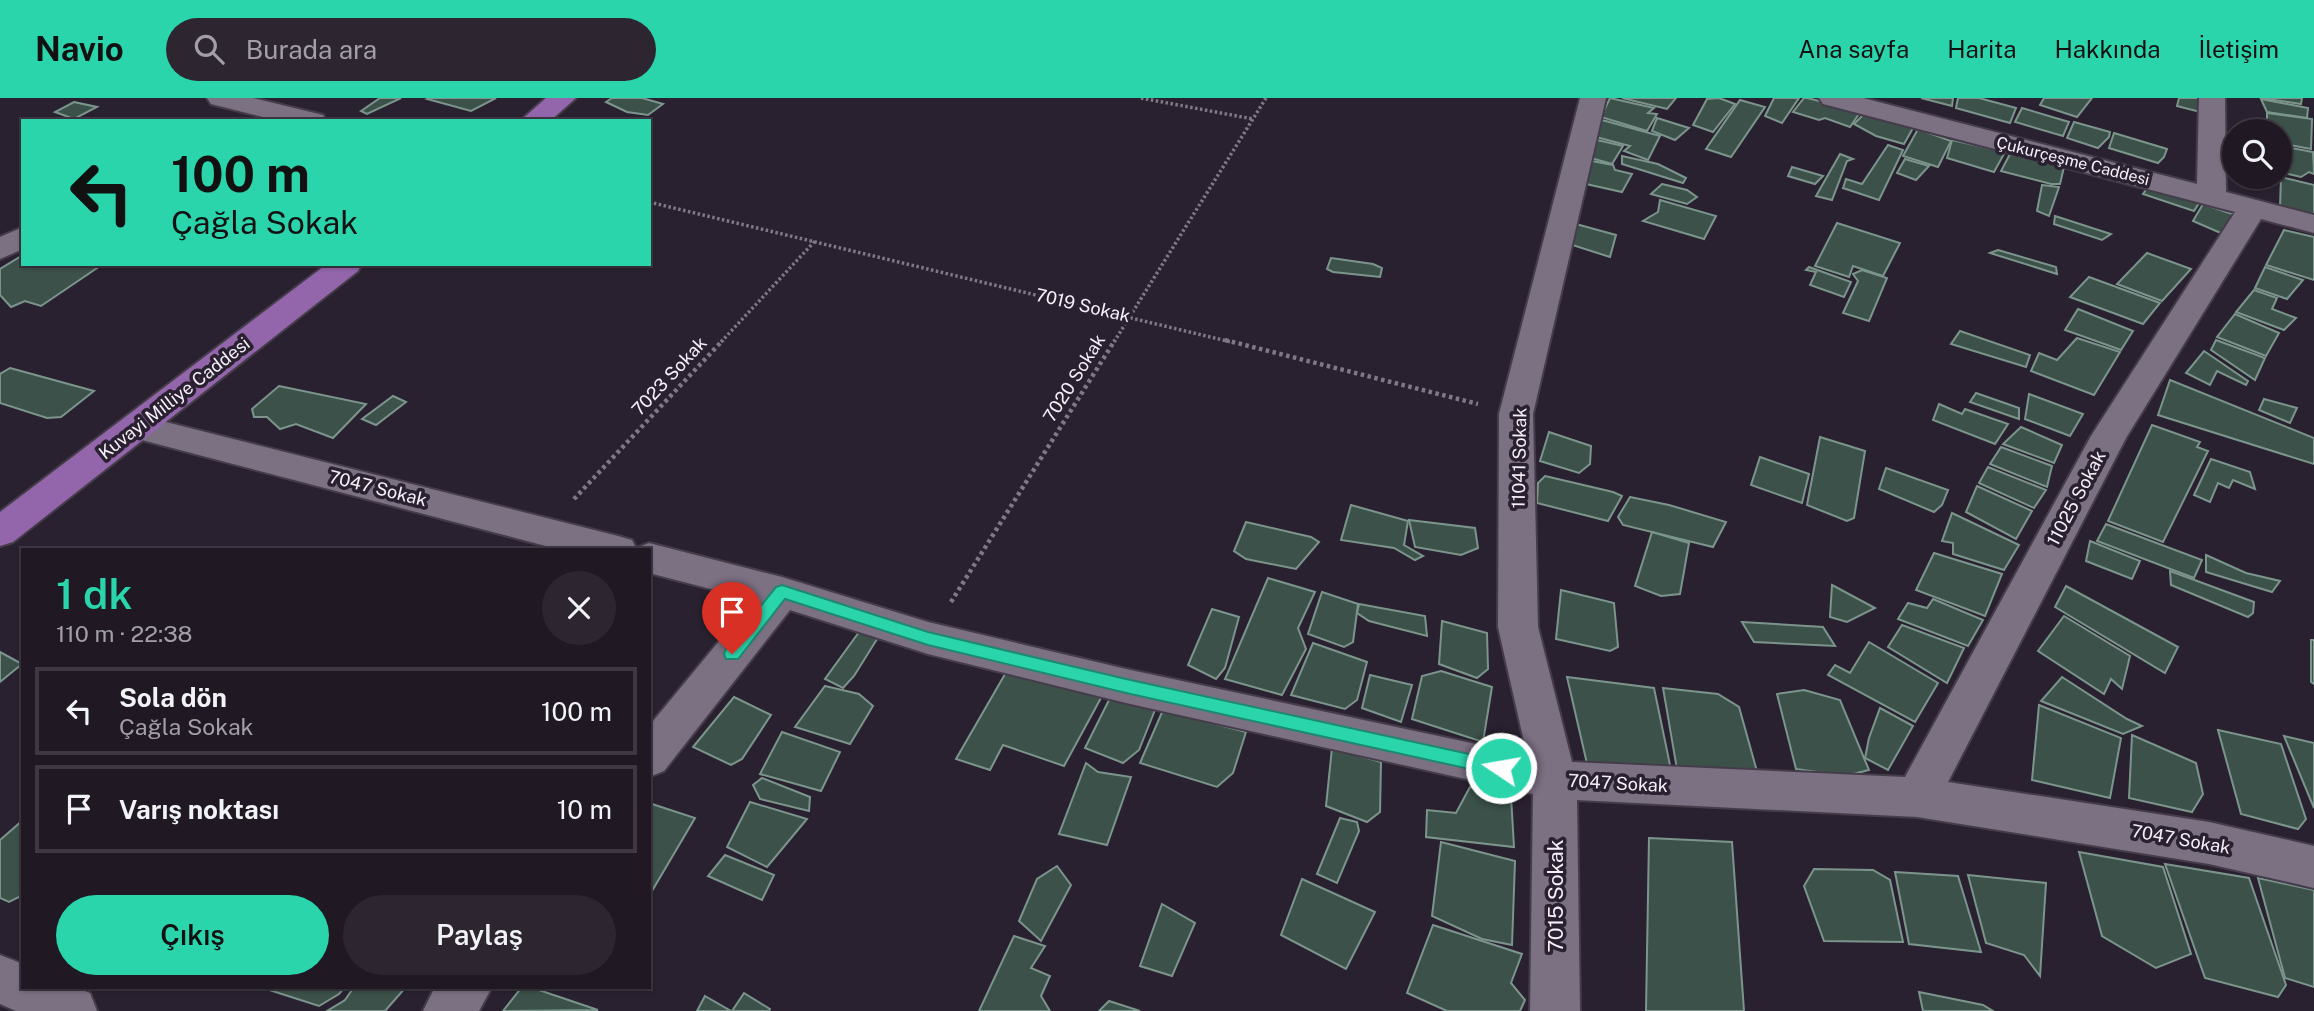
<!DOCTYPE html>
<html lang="tr">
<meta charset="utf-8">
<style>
:root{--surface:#201924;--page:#2d2631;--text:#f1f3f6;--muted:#a2a0a6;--line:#3d3841;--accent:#2ad5ac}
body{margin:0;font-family:"Public Sans",sans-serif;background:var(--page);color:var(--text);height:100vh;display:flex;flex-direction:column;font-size:26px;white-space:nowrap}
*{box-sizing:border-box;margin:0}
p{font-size:23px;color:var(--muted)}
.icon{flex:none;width:38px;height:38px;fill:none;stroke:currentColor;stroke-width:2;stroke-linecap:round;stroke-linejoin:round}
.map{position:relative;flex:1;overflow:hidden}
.sheet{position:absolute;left:21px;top:450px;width:630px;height:441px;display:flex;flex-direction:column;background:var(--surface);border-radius:0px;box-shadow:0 2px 5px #0004,0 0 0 2px var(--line)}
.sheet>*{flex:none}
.guide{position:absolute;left:21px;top:21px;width:630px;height:147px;border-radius:0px;box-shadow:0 2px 5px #0004,0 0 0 2px var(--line);background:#2ad5ac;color:#111;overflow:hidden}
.controls{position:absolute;left:2222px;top:21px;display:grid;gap:14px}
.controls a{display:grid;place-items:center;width:70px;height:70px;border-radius:50%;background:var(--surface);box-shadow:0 2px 5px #0004,0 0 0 2px var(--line);font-size:35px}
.pin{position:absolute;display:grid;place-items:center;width:60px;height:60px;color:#fff;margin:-72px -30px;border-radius:50% 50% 50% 0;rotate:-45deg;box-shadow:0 0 7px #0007}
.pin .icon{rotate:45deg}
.me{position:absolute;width:77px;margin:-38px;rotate:282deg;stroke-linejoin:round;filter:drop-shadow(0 0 5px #0008)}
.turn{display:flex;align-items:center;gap:24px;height:147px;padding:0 35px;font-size:32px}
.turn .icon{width:91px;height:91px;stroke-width:2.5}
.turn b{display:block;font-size:49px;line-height:60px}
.round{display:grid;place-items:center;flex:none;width:74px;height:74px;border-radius:37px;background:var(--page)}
.head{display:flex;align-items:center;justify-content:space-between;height:119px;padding:0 35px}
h1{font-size:42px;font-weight:600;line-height:52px;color:var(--accent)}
.action{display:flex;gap:14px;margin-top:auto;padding:14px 35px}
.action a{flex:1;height:80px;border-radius:42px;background:var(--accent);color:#111;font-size:28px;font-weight:600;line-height:80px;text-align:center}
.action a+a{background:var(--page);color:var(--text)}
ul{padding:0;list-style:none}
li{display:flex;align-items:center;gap:21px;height:88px;margin:0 14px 10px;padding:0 21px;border:4px solid var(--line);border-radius:0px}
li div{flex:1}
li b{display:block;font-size:26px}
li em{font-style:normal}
header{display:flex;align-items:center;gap:42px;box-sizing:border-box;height:98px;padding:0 35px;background:var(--accent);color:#111}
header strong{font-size:33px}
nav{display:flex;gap:38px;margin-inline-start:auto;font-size:24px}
.search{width:490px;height:63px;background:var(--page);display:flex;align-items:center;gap:18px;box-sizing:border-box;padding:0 24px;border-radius:38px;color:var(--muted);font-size:26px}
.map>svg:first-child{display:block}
.building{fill:#3b514a;stroke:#7c958c;stroke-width:2}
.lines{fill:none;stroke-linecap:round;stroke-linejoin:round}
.minor-casing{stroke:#453c4a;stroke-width:4}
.major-casing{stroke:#453c4a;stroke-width:4}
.path-far1{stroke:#807886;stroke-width:3.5;stroke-dasharray:2.5 2.5;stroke-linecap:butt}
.path{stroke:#807886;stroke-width:4.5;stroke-dasharray:3.5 3.5;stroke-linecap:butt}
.minor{fill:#7c7083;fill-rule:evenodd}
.major{fill:#9366ac;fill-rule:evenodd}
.route{fill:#2ad5ac;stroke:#1b8a70;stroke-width:2}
.labels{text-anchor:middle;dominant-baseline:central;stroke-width:7;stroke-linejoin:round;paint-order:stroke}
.far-street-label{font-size:16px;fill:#f6effa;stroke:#2a2130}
.street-label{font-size:18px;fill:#f6effa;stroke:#2a2130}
.near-street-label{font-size:21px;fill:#f6effa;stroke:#2a2130}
</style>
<header>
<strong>Navio</strong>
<div class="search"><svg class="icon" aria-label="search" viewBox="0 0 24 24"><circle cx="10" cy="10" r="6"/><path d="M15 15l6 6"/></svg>Burada ara</div>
<nav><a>Ana sayfa</a><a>Harita</a><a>Hakkında</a><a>İletişim</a></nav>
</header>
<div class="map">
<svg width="2314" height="913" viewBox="0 0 2314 913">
<rect width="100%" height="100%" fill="#2a2130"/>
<!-- building -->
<g class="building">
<polygon points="380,0 401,0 367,16 361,13"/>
<polygon points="496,0 471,13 427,1 429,0"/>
<polygon points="612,0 642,0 663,6 648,17 627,14 606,4"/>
<polygon points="1610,0 1654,10 1648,15 1657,16 1647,33 1601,19"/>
<polygon points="1622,0 1676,0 1667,11"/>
<polygon points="1719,0 1735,6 1713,34 1693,27 1707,1"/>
<polygon points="1774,0 1799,0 1782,25 1765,18"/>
<polygon points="1804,0 1807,0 1861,13 1850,29 1825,20 1819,22 1793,14"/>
<polygon points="1921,0 1953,0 1952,8"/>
<polygon points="1958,0 1979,0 2016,10 2010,25 1956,10"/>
<polygon points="2044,0 2092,0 2077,19 2040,7"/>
<polygon points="2179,0 2203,0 2204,15 2177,8"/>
<polygon points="2260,0 2302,0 2301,6"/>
<polygon points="2261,1 2308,10 2307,20 2267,14"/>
<polygon points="1740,2 1765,9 1731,59 1706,51"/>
<polygon points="74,4 97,9 74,21 55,14"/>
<polygon points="2022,10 2069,24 2063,38 2015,24"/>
<polygon points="1865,15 1913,30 1904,46 1876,38 1854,26"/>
<polygon points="2267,15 2312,21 2311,51 2280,45 2280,33 2267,33"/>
<polygon points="1657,20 1689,30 1675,42 1652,33"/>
<polygon points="1602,22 1660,38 1648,62 1624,53 1630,48 1596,39"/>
<polygon points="2074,24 2110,34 2109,39 2098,50 2067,40"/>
<polygon points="1918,31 1951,43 1938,69 1903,58"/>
<polygon points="2114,35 2167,51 2164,59 2158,65 2109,50"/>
<polygon points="1597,42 1623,48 1612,66 1591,60"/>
<polygon points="1952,42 2005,54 1994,74 1947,60"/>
<polygon points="1888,47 1903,52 1879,102 1843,90 1846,81 1862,86"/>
<polygon points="2280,48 2313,54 2314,76 2309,74 2301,79 2280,74"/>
<polygon points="1840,56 1853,61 1847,63 1832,102 1816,98"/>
<polygon points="2010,56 2064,69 2060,86 2051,86 2001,73"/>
<polygon points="1622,58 1658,66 1686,80 1683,85 1622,66"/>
<polygon points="1905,61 1929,68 1916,82 1897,75"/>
<polygon points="1592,63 1613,67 1615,72 1632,76 1622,94 1586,86"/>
<polygon points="1792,69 1823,78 1815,86 1788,78"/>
<polygon points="2281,79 2314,87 2314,118 2280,110"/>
<polygon points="1662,86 1687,92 1697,99 1687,106 1651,96"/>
<polygon points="2150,86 2175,97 2199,105 2194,113 2143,96"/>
<polygon points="2042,87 2059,89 2049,118 2037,113"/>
<polygon points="1660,102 1716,118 1704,141 1643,123 1658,114"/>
<polygon points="2203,106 2238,118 2223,136 2193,123"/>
<polygon points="2055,118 2111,136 2102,142 2054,126"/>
<polygon points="1837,125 1900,145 1883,178 1853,168 1849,179 1815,168"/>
<polygon points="1576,126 1616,137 1610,159 1566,145"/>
<polygon points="2284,132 2314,139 2314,182 2266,167"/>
<polygon points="1998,152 2056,169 2057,176 1990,155"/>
<polygon points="2147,155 2191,171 2162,203 2117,186"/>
<polygon points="23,157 23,166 103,166 41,208 25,203 11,209 0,197 0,171"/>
<polygon points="1331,160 1373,166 1382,170 1380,179 1333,174 1327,171"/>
<polygon points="1809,169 1851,184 1844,199 1810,187 1816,174 1806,172"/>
<polygon points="2265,169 2303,182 2287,201 2255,190"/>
<polygon points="1862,172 1887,180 1869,223 1843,215 1858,183 1853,176"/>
<polygon points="2089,179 2160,205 2143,226 2070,199"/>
<polygon points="2254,192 2277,200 2272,211 2296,220 2284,232 2236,214"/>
<polygon points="2078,211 2133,233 2121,252 2065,232"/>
<polygon points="2235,216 2279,235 2266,258 2217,239"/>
<polygon points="1960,233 2030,257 2026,269 1951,246"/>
<polygon points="2077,240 2120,254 2094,297 2031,273 2039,255 2057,262"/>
<polygon points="2216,242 2265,260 2255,282 2211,252"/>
<polygon points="2204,253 2248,283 2246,287 2217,273 2210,287 2186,275"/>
<polygon points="10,270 94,293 61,319 47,320 0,305 0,276"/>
<polygon points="2170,282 2314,340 2314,366 2158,317"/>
<polygon points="279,288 366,306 333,340 296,326 280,331 267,319 254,319 252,311"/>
<polygon points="1976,295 2019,310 2019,321 1970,304"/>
<polygon points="2029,296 2083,316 2070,338 2025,321"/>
<polygon points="393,298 406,304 376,327 362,321"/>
<polygon points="2264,301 2297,310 2290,325 2259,312"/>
<polygon points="1939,306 1962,316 1965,311 2008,326 1995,346 1933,322"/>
<polygon points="2152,327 2200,344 2197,349 2208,353 2163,444 2108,423"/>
<polygon points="2021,329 2062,347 2054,365 2003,346"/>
<polygon points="1549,334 1591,348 1590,366 1579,375 1540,363"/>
<polygon points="1820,339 1865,353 1854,420 1847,423 1807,407"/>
<polygon points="2001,349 2052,368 2047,389 1990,366"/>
<polygon points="1760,359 1809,376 1802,405 1751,387"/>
<polygon points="2211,361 2250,374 2255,391 2233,382 2229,390 2218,385 2210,404 2194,397"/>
<polygon points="1988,369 2046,392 2034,410 1979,385"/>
<polygon points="1886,370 1948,392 1942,407 1934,414 1879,391"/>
<polygon points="1545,378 1613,394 1622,398 1608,423 1537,405 1538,385"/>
<polygon points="1977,388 2032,413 2016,441 1966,414"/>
<polygon points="1630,399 1669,407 1726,424 1713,449 1623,427 1618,419"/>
<polygon points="1351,407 1408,423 1404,447 1423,458 1415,462 1394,450 1341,442"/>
<polygon points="1952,415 2019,447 2004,472 1953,456 1953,445 1942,443"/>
<polygon points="1409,422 1475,430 1478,450 1461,457 1415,449"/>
<polygon points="1246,424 1311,439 1319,444 1296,471 1246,461 1234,453"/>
<polygon points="2106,426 2202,462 2194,480 2097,443"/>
<polygon points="1652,434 1689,445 1680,496 1661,498 1635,488"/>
<polygon points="2090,443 2140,463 2132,481 2086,463"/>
<polygon points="1934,455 2002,476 1985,518 1916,492"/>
<polygon points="2206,457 2246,475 2280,483 2272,494 2206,474"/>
<polygon points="2170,473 2254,504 2253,515 2248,519 2171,487"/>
<polygon points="1268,480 1315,494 1298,530 1306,551 1282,597 1225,581"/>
<polygon points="1832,487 1875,510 1847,524 1830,519"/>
<polygon points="2066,488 2178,549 2165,575 2055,509"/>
<polygon points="1561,492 1614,505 1618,549 1610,553 1556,541"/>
<polygon points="1322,494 1358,506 1353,544 1344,549 1308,536"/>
<polygon points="1933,501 1983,522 1968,548 1898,521 1908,505 1927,510"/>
<polygon points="1359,506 1425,518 1427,538 1369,523 1357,515"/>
<polygon points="1212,511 1239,519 1225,570 1216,581 1188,567"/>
<polygon points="2064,518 2130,558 2122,591 2111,581 2104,596 2038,553"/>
<polygon points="1442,523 1487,535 1488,571 1477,580 1439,566"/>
<polygon points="1742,524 1823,529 1835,548 1754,544"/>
<polygon points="1902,527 1964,550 1947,585 1888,549"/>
<polygon points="862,530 879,538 854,578 843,590 825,581"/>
<polygon points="2311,542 2314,542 2314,586 2311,584"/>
<polygon points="1869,544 1938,585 1915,624 1828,577 1835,567 1850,575"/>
<polygon points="1313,545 1367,564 1357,602 1345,611 1291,597"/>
<polygon points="0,554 22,566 0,584"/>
<polygon points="1008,571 1102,598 1064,668 1003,647 990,672 956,661"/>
<polygon points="1441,573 1492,589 1483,644 1412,621 1422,578"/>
<polygon points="1370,577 1412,587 1401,624 1362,610"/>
<polygon points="1567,579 1654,590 1670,667 1652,677 1588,670"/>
<polygon points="2062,579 2127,621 2142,628 2123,636 2041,603"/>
<polygon points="825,588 859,596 873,608 850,646 795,629"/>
<polygon points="1663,590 1718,596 1739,609 1758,677 1678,677"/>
<polygon points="1804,592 1840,602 1869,672 1845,678 1796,671 1777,596"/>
<polygon points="1111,598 1155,612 1139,652 1123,665 1085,650"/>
<polygon points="734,599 771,617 742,661 731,667 693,649"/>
<polygon points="2039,607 2121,640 2110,700 2032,682"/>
<polygon points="1880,610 1913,628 1888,672 1865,660 1869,640"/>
<polygon points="1163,612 1246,634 1233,675 1217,689 1140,665"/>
<polygon points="2218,632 2281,646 2306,721 2298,731 2241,716"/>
<polygon points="782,634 840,654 821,693 760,676"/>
<polygon points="2132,637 2196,665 2203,696 2192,714 2129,700"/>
<polygon points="2284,638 2314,645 2314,710"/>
<polygon points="1332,650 1381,664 1380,714 1367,724 1326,708"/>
<polygon points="1086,665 1098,674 1131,679 1107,747 1059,736"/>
<polygon points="762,680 810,699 809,713 760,701 753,687"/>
<polygon points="1470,689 1511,698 1514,749 1426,739 1427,712 1456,715"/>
<polygon points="750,704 807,721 767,769 727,749"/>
<polygon points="649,705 695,720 649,798"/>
<polygon points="1340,720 1357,724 1359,733 1337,785 1317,776"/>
<polygon points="23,722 23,797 9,804 0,800 0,742"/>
<polygon points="1649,740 1732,744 1744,913 1646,913"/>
<polygon points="1441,744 1515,763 1512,847 1482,841 1432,818"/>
<polygon points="2079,754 2163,769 2191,856 2156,870 2102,838"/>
<polygon points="725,757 774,777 762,802 708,778"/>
<polygon points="2165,766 2249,780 2286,887 2278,899 2205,880"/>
<polygon points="1057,768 1071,787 1041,843 1019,823 1037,781"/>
<polygon points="1814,771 1873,772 1890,782 1903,844 1824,843 1804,788"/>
<polygon points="1895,774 1958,778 1981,854 1909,846"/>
<polygon points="1968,777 2046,785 2040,878 2024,857 1986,845"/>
<polygon points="2258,780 2314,792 2314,889 2285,880"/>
<polygon points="1302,781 1375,814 1346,871 1281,837"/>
<polygon points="1162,806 1195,825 1172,878 1140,868"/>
<polygon points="1433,827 1522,856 1511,885 1525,902 1520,913 1447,913 1407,895"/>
<polygon points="1014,838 1045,848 1031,870 1050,878 1041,898 1050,913 979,913"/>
<polygon points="260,889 345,889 339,896 319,908"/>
<polygon points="354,889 406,889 385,913 327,913 345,902"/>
<polygon points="522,889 530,889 598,912 503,913"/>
<polygon points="1919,894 1983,907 1993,913 1923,913"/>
<polygon points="744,895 770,911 769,913 732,913"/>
<polygon points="705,898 731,913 697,913"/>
<polygon points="1109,903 1140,913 1099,913"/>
</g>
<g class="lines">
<defs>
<g id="minor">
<polygon points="207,0 253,0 323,17 326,23 279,23 211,6"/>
<polygon points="1580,0 1606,0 1533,316 1538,529 1572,664 1905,679 2091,338 2235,114 1823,6 1819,0 1863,0 2197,86 2199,0 2225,0 2226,94 2314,117 2314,135 2261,121 2126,340 1948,684 2209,724 2314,748 2314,790 2209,766 1917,719 1577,702 1580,913 1530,913 1533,696 1126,605 928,556 790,512 664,673 649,679 649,628 753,502 649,475 649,452 561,452 138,341 126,338 120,329 126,320 138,317 618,438 632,442 636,450 649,445 782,479 928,524 1126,571 1527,657 1498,529 1499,316"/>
<polygon points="23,129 23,151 0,161 0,139"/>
<polygon points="0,857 23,866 23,889 75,889 90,895 97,913 16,913 0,906"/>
<polygon points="435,889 492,889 479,913 423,913"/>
</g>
<g id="major">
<polygon points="546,0 576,0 550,23 520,23"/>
<polygon points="327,166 362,166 358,173 13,444 0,448 0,414"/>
</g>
</defs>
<!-- minor casing -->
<use href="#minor" class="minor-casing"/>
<!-- major casing -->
<use href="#major" class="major-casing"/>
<!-- path-far1 -->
<g class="path-far1">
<polyline points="1141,0 1253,21"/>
<polyline points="649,104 1231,244"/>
<polyline points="721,244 815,143"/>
<polyline points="1114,244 1266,0"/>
</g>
<!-- path -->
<g class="path">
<polyline points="1225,242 1478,306"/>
<polyline points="574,401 723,242"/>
<polyline points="951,504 1115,242"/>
</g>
<!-- minor -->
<use href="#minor" class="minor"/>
<!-- major -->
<use href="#major" class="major"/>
</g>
<!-- route -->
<polygon class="route" points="782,487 928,534 1126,581 1501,663 1508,665 1510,670 1508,676 1501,678 1126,595 928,547 785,501 738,561 726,561 724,556 726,551 776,489"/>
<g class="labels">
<!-- far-street labels -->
<g class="far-street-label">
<text transform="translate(2073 63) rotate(14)">Çukurçeşme Caddesi</text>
</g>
<!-- street labels -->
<g class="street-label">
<text transform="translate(1083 207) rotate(13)">7019 Sokak</text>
<text transform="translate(669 278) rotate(-47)">7023 Sokak</text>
<text transform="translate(1074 280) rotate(-58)">7020 Sokak</text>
<text transform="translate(174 300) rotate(-38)">Kuvayi Milliye Caddesi</text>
<text transform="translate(1519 360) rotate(-89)">11041 Sokak</text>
<text transform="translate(378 390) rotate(14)">7047 Sokak</text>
<text transform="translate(2076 400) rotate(-62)">11025 Sokak</text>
<text transform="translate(1618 685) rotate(3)">7047 Sokak</text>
<text transform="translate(2181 741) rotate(10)">7047 Sokak</text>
</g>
<!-- near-street labels -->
<g class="near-street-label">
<text transform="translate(1555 798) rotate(-90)">7015 Sokak</text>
</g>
</g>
</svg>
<div class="controls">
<a><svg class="icon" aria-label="search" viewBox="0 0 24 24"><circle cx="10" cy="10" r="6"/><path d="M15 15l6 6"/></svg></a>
</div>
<div class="pin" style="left:732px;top:556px;background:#d93025"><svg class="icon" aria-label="arrive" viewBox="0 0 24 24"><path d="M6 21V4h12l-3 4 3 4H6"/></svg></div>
<svg class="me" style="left:1501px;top:670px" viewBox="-20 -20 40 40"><circle r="17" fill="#2ad5ac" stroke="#fff" stroke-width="3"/><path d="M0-11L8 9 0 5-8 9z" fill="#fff"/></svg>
<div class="guide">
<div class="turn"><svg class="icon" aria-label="left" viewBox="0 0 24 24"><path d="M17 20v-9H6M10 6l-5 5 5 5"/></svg><div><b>100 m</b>Çağla Sokak</div></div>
</div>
<section class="sheet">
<div class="head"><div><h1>1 dk</h1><p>110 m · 22:38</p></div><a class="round"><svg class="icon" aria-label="close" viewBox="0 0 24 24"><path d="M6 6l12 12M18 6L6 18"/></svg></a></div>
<ul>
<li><svg class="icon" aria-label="left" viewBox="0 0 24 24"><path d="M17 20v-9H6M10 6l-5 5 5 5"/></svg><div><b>Sola dön</b><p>Çağla Sokak</p></div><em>100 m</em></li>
<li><svg class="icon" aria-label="arrive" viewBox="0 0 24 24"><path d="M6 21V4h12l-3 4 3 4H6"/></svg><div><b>Varış noktası</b></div><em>10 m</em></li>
</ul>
<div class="action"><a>Çıkış</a><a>Paylaş</a></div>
</section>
</div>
